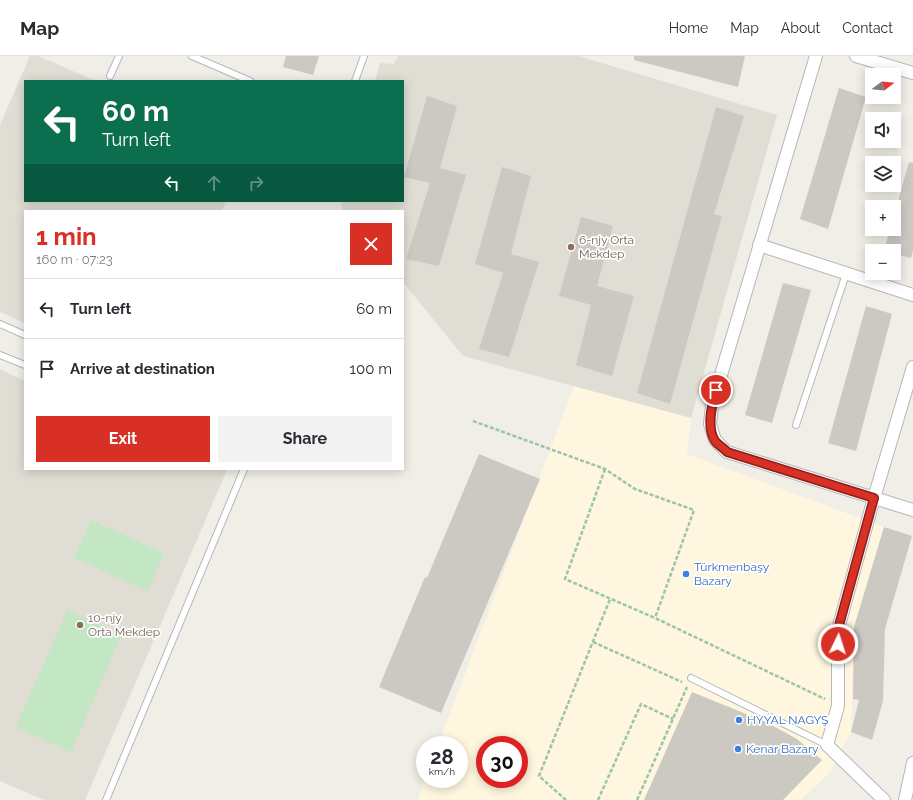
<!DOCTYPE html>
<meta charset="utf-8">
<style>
:root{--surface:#fff;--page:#f2f2f3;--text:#2b2b33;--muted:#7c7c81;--line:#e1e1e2;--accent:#d93025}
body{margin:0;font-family:Raleway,sans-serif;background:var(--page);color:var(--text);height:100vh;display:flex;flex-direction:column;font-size:15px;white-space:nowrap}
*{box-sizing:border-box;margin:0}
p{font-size:13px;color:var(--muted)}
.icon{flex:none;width:22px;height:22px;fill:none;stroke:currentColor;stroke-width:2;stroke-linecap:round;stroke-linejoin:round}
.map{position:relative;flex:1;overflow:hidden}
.panel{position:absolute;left:24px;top:154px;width:380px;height:260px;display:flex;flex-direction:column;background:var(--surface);border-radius:0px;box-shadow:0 2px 10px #0003}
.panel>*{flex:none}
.banner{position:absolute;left:24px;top:24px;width:380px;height:122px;border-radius:0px;box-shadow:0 2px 10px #0003;background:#0b6e4f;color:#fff;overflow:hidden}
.needle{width:26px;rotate:74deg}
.controls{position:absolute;left:865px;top:12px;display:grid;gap:8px}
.controls a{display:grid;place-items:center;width:36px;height:36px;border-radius:0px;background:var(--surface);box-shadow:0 2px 10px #0003;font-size:20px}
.speed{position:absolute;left:416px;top:680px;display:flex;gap:8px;font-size:20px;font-weight:700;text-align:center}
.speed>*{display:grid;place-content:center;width:52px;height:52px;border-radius:50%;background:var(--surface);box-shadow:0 2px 10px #0003;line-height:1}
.speed small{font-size:10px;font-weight:400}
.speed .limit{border:6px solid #d22;background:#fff;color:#111}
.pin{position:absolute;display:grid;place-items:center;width:34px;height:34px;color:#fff;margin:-17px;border:2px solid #fff;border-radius:50%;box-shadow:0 1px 4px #0007}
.me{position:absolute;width:44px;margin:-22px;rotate:4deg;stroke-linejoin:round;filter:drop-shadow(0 0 3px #0008)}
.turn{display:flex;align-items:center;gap:14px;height:84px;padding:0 12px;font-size:18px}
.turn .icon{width:52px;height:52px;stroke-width:2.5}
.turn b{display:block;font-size:28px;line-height:34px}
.lanes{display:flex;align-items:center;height:38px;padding:0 12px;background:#0003;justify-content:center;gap:20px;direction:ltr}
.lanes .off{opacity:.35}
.round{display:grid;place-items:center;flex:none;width:42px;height:42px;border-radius:0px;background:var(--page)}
.head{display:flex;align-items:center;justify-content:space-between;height:68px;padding:0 12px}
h1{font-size:24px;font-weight:700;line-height:30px;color:var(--accent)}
.cta{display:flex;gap:8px;margin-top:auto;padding:8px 12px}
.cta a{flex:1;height:46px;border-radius:0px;background:var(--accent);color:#fff;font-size:16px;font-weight:700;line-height:46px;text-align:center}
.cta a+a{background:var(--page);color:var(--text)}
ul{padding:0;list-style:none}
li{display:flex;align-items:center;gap:12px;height:60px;padding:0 12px;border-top:1px solid var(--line)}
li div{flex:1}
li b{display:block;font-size:15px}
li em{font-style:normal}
header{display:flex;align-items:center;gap:24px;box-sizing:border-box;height:56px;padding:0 20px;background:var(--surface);border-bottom:1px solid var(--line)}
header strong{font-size:19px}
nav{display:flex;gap:22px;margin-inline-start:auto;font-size:14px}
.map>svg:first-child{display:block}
.commercial{fill:#fef6de;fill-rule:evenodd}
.education{fill:#e0ddd4}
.green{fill:#c3e7c3}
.building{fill:#ccc9c3}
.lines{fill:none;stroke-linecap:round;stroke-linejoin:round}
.lane-casing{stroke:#b4b7bb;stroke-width:8}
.street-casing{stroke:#b4b7bb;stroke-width:14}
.path{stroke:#9ac6a7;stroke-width:2.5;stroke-dasharray:4 2;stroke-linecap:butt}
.lane{stroke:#fff;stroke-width:6}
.street{stroke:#fff;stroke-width:12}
.route-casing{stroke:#8d1f18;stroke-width:10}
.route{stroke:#d93025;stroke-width:7}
.education-dot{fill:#8d6e63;stroke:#fff;stroke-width:1.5}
.shop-dot{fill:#3f7fe0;stroke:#fff;stroke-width:1.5}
.labels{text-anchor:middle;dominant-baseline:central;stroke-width:3.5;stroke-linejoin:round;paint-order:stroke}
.education-label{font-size:12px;fill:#785e54;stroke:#fff;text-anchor:start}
.shop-label{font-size:12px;fill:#366cbe;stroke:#fff;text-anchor:start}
</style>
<header>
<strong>Map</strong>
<nav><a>Home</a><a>Map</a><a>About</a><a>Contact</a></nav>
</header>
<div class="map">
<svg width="913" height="744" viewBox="0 0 913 744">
<rect width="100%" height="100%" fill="#f0eee6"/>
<!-- commercial -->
<path class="commercial" d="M575 328 691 362 687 398 884 471 854 573 851 676 830 716 801 744H418L425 723H459V689H438ZM485 689H519V723H485Z"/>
<!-- education -->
<g class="education">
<polygon points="30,0 38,0 96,25 25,25 25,145 226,145 222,155 25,155 25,267 0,256 0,69"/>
<polygon points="398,0 578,0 777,59 691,362 463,300 403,226 403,155 344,155 341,151 342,145 403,145 403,25 375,25 380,7 394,8"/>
<polygon points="0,313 25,325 25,413 227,414 85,744 44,744 0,725"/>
</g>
<!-- green -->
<g class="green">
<polygon points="91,464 164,497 148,535 74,502"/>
<polygon points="67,554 122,579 71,696 16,671"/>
</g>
<!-- building -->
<g class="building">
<polygon points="286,0 319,0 313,19 283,11"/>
<polygon points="634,0 745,0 738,31 634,4"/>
<polygon points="839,32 866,41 828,173 800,163"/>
<polygon points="427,40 457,50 440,112 466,119 439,210 406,203 430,127 404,121"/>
<polygon points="716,51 744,60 714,158 722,160 670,348 637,337"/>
<polygon points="909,106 913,107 913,195 911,202 894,198 894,195 884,195 890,173 894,173 894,160"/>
<polygon points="502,111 531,120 511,198 539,206 509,301 479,293 503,217 475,208"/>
<polygon points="581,161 613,170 597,230 634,240 612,320 576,309 591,249 559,240"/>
<polygon points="783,227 811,234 772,367 745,359"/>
<polygon points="866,250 892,258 856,395 828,387"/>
<polygon points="479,398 540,423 441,657 379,631 425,521 427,522"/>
<polygon points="884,471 912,480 885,573 883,645 872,684 851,676 859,644 853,643 854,571"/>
<polygon points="692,636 766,666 797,683 822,704 783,744 644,744"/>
</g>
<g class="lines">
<defs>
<g id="lane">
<polyline points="192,0 250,25"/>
<polyline points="110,20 119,0"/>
<polyline points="355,25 364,0"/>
<polyline points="0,268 25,279"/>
<polyline points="0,299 25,309"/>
<polyline points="796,369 846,218"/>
<polyline points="691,622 827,689"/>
<polyline points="106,744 244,413"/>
</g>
<g id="street">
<polyline points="816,0 712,349 710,368 715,384 727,396 913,454"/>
<polyline points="856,0 913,17"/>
<polyline points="759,189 913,239"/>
<polyline points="884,744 827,689 838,650 838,573 874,442 913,311"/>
<polyline points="905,744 913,707"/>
</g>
</defs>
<!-- lane casing -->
<use href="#lane" class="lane-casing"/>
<!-- street casing -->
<use href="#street" class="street-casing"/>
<!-- path -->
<g class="path">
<polyline points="473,365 605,413 635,433 694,454 655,562"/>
<polyline points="605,413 565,523 655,562 825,643"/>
<polyline points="593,586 682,626"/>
<polyline points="566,744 539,720 610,543"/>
<polyline points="598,744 641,648 673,663"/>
<polyline points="637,744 687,631"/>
</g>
<!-- lane -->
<use href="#lane" class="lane"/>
<!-- street -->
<use href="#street" class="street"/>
</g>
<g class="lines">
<defs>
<path id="route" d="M716 334C712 348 706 371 715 385 718 389 724 392 727 396L874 442 838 573V588"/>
</defs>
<!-- route casing -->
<use href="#route" class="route-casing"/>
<!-- route -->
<use href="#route" class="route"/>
</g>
<!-- markers -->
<g class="education-dot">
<circle cx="571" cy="191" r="4"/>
<circle cx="80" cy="569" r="4"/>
</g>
<g class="shop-dot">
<circle cx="686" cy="518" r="4"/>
<circle cx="739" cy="664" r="4"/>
<circle cx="738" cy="693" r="4"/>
</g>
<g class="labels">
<!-- education labels -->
<g class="education-label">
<text x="579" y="184">6-njy Orta<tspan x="579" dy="14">Mekdep</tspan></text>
<text x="88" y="562">10-njy<tspan x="88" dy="14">Orta Mekdep</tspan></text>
</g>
<!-- shop labels -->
<g class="shop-label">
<text x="694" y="511">Türkmenbaşy<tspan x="694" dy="14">Bazary</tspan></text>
<text x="747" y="664">HYÝAL NAGYŞ</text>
<text x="746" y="693">Kenar Bazary</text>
</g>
</g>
</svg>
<div class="controls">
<a><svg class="needle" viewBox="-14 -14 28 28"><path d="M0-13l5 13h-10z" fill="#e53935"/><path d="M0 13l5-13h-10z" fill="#7c7c81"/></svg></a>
<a><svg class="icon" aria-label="sound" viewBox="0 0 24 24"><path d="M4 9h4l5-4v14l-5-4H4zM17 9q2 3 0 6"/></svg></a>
<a><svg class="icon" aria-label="layers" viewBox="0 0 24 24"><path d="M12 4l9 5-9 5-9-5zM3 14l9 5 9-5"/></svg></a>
<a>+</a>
<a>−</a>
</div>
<div class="speed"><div>28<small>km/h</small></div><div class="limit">30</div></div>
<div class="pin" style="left:716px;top:334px;background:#d93025"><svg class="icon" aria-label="arrive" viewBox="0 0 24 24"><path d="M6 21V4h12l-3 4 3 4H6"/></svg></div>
<svg class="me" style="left:838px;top:588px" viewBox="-20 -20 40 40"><circle r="17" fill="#d93025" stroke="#fff" stroke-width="3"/><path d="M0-11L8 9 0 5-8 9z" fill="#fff"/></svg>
<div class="banner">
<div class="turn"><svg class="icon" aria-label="left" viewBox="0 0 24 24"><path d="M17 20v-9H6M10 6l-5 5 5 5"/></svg><div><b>60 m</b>Turn left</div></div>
<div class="lanes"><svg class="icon" aria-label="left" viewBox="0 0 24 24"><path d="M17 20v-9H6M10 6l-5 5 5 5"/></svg><svg class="icon off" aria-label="ahead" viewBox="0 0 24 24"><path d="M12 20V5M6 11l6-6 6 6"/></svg><svg class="icon off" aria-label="right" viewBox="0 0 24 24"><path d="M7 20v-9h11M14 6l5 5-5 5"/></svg></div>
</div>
<section class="panel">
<div class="head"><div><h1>1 min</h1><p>160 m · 07:23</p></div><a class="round" style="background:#d93025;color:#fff"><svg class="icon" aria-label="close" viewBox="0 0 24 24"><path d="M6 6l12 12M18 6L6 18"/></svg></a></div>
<ul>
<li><svg class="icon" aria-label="left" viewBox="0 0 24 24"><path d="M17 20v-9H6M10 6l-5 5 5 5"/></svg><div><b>Turn left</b></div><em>60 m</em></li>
<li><svg class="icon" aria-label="arrive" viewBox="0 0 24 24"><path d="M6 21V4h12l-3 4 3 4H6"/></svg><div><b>Arrive at destination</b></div><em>100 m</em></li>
</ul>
<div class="cta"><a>Exit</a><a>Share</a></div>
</section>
</div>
